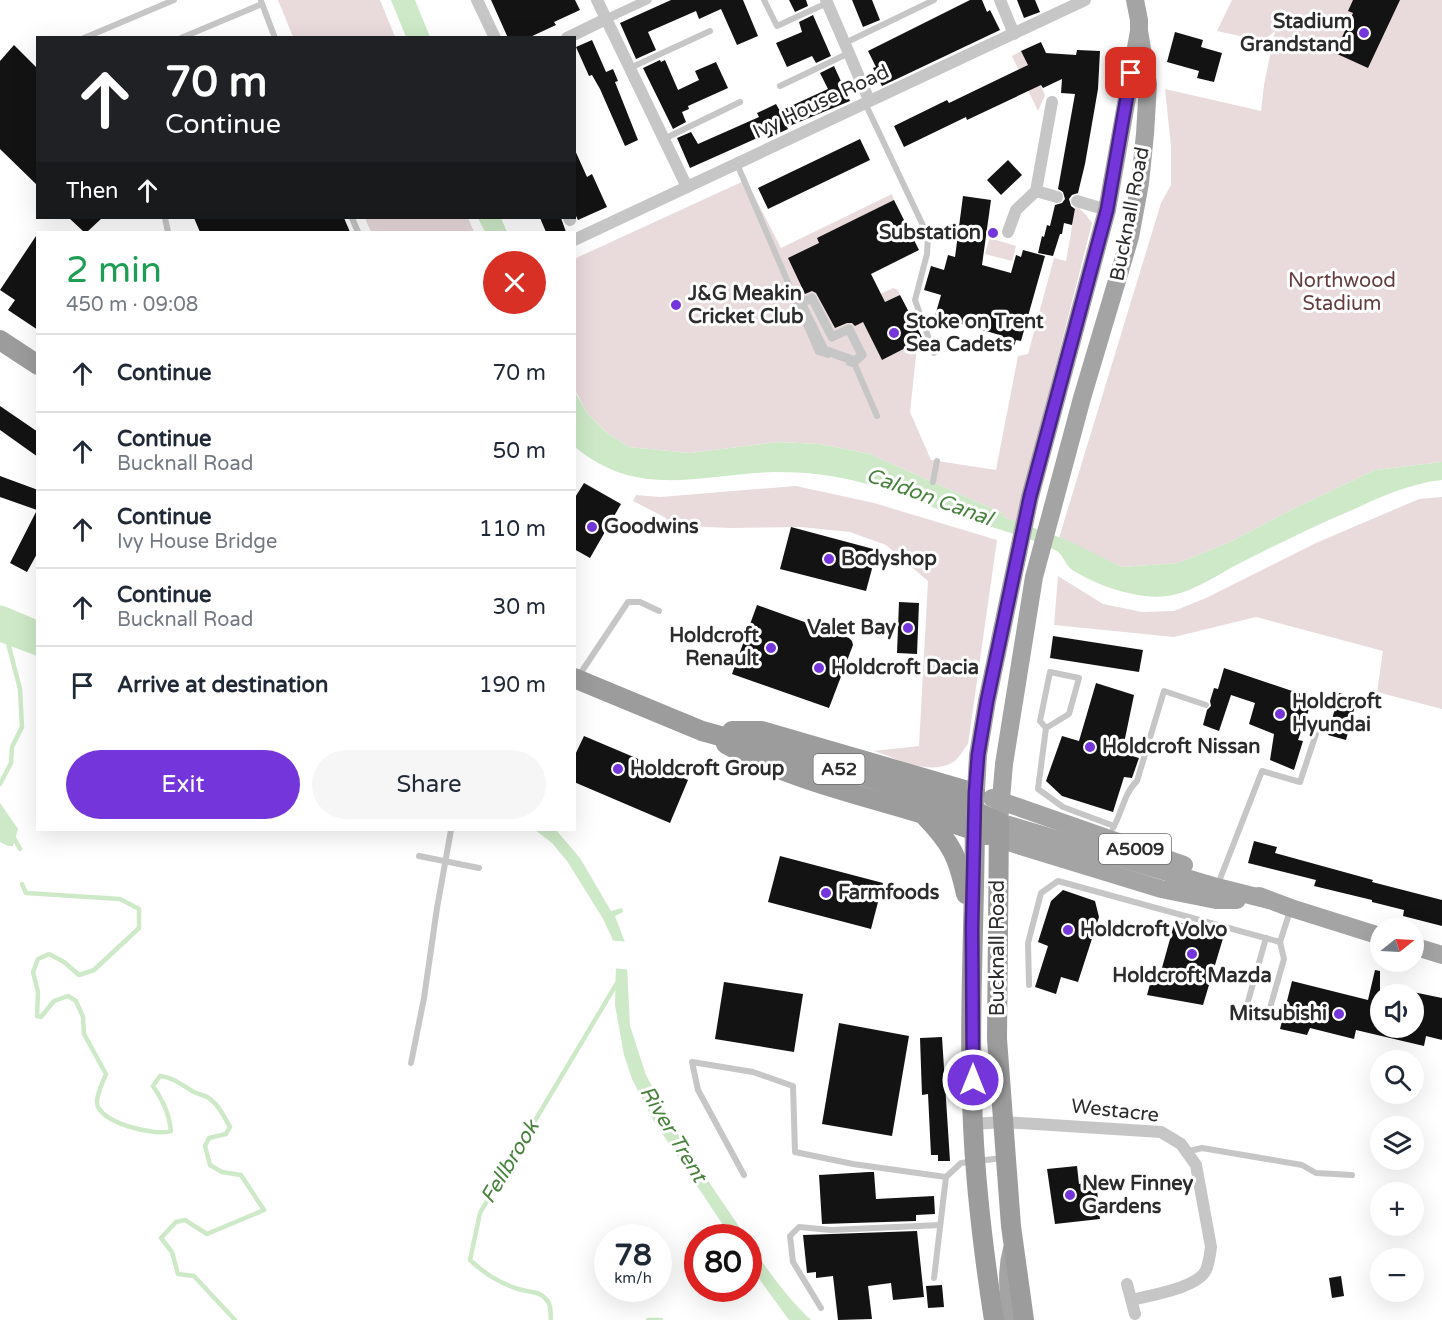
<!DOCTYPE html>
<meta charset="utf-8">
<style>
:root{--surface:#fff;--page:#f6f6f7;--text:#1f2937;--muted:#747a83;--line:#e0e1e3;--accent:#7436db}
body{margin:0;font-family:"Varela Round",sans-serif;background:var(--page);color:var(--text);height:100vh;display:flex;flex-direction:column;font-size:22px;white-space:nowrap}
*{box-sizing:border-box;margin:0}
p{font-size:20px;color:var(--muted)}
.icon{flex:none;width:33px;height:33px;fill:none;stroke:currentColor;stroke-width:2;stroke-linecap:round;stroke-linejoin:round}
.map{position:relative;flex:1;overflow:hidden}
.panel{position:absolute;left:36px;top:231px;width:540px;height:600px;display:flex;flex-direction:column;background:var(--surface);border-radius:0px;box-shadow:0 6px 24px #0002}
.panel>*{flex:none}
.top-card{position:absolute;left:36px;top:36px;width:540px;height:183px;border-radius:0px;box-shadow:0 6px 24px #0002;background:#202124;color:#fff;overflow:hidden}
.needle{width:39px;rotate:72deg}
.buttons{position:absolute;left:1370px;top:918px;display:grid;gap:12px}
.buttons a{display:grid;place-items:center;width:54px;height:54px;border-radius:50%;background:var(--surface);box-shadow:0 6px 24px #0002;font-size:30px}
.speed{position:absolute;left:594px;top:1224px;display:flex;gap:12px;font-size:30px;font-weight:700;text-align:center}
.speed>*{display:grid;place-content:center;width:78px;height:78px;border-radius:50%;background:var(--surface);box-shadow:0 6px 24px #0002;line-height:1}
.speed small{font-size:15px;font-weight:400}
.speed .limit{border:9px solid #d22;background:#fff;color:#111}
.pin{position:absolute;display:grid;place-items:center;width:51px;height:51px;color:#fff;margin:-26px;border-radius:12px;box-shadow:0 3px 9px #0006}
.me{position:absolute;width:66px;margin:-33px;rotate:0deg;stroke-linejoin:round;filter:drop-shadow(0 0 4px #0008)}
.turn{display:flex;align-items:center;gap:21px;height:126px;padding:0 30px;font-size:27px}
.turn .icon{width:78px;height:78px;stroke-width:2.5}
.turn b{display:block;font-size:42px;line-height:51px}
.then{display:flex;align-items:center;height:57px;padding:0 30px;background:#0003;gap:12px;font-size:22px}
.round{display:grid;place-items:center;flex:none;width:63px;height:63px;border-radius:32px;background:var(--page)}
.head{display:flex;align-items:center;justify-content:space-between;height:102px;padding:0 30px}
h1{font-size:36px;font-weight:600;line-height:45px;color:#1e9e55}
.button{display:flex;gap:12px;margin-top:auto;padding:12px 30px}
.button a{flex:1;height:69px;border-radius:36px;background:var(--accent);color:#fff;font-size:24px;font-weight:600;line-height:69px;text-align:center}
.button a+a{background:var(--page);color:var(--text)}
ul{padding:0;list-style:none}
li{display:flex;align-items:center;gap:18px;height:78px;padding:0 30px;border-top:2px solid var(--line)}
li div{flex:1}
li b{display:block;font-size:22px}
li em{font-style:normal}
.map>svg:first-child{display:block}
.green{fill:#e9dadc}
.water{fill:#cde9c7}
.pier{fill:#fff}
.lines{fill:none;stroke-linecap:round;stroke-linejoin:round}
.stream{stroke:#cde9c7;stroke-width:4.5}
.river{stroke:#cde9c7;stroke-width:27}
.building{fill:#131313}
.service{stroke:#c6c6c6;stroke-width:6}
.pedestrian{stroke:#c6c6c6;stroke-width:9}
.minor{stroke:#c6c6c6;stroke-width:12}
.primary{stroke:#a4a4a4;stroke-width:18}
.trunk{stroke:#9c9c9c;stroke-width:20}
.route-casing{stroke:#4b238e;stroke-width:15}
.route{stroke:#7436db;stroke-width:10}
.poi-dot{fill:#7436db;stroke:#fff;stroke-width:2}
.labels{text-anchor:middle;dominant-baseline:central;stroke-width:6;stroke-linejoin:round;paint-order:stroke}
.shield{fill:#fff;stroke:#6b6b6b;stroke-width:1.5}
.shield-label{font-size:18px;font-weight:bold;fill:#2c2c2c}
.poi-label{font-size:20px;font-weight:bold;fill:#2c2c2c;stroke:#fff;text-anchor:start}
.street-label{font-size:20px;fill:#2c2c2c;stroke:#fff}
.park-label{font-size:20px;fill:#653c3d;stroke:#fff}
.water-label{font-size:21px;font-style:italic;fill:#48833d;stroke:#fff}
</style>
<div class="map">
<svg width="1442" height="1320" viewBox="0 0 1442 1320">
<rect width="100%" height="100%" fill="#fff"/>
<!-- green -->
<g class="green">
<polygon points="278,0 380,0 395,37 293,37"/>
<polygon points="1232,0 1442,0 1442,462 1375,470 1291,510 1230,542 1178,563 1122,567 1059,538 1161,203 1171,185 1171,146 1165,89 1261,111 1264,85 1275,31 1263,41 1217,31"/>
<polygon points="1021,51 1035,72 1045,95 1038,111 1012,56"/>
<polygon points="746,180 781,248 892,194 894,200 817,239 841,288 857,305 893,288 898,290 900,295 860,316 882,360 911,345 912,348 917,347 910,412 931,460 996,470 1018,356 1028,354 1054,258 1066,261 1076,205 1086,215 1092,223 1016,522 1006,518 1002,513 870,454 820,444 778,442 690,453 629,447 607,433 587,413 575,390 574,259"/>
<polygon points="365,218 468,218 474,232 462,231 462,232 371,232"/>
<polygon points="990,238 1016,246 1012,261 985,254"/>
<path d="M796 486 874 503 997 540 968 744C964 749 960 756 956 760 932 778 899 759 874 751L919 746 928 581 886 545 850 532 801 527 730 528 663 525 666 518 633 501 636 495 660 497Z"/>
<polygon points="1442,497 1442,709 1377,692 1383,651 1256,617 1174,637 1054,625 1058,576 1103,604 1142,612 1174,611 1206,598 1316,543 1419,499"/>
</g>
<!-- water -->
<g class="water">
<polygon points="391,0 415,0 430,37 406,37"/>
<polygon points="478,218 501,218 507,232 485,232"/>
<path d="M574 390 587 413 607 433 629 447 690 453 778 442 820 444 870 454 1002 513 1006 518 1067 540 1122 567 1178 563 1230 542 1291 510 1375 470 1442 462V480C1410 483 1378 498 1350 511 1312 527 1276 545 1240 563 1219 574 1196 590 1173 595 1142 602 1097 586 1071 569 1065 564 1063 555 1057 551 1026 535 988 527 956 516 925 505 895 491 863 483 835 475 805 472 776 472 702 473 640 501 575 447Z"/>
<polygon points="0,631 37,646 37,656 0,642"/>
<polygon points="0,803 18,829 13,846 8,846 0,842"/>
<polygon points="535,830 556,830 580,858 611,911 622,908 623,912 615,916 626,945 630,1026 646,1075 684,1145 746,1237 731,1237 652,1118 632,1079 624,1055 615,1005 616,964 612,938 602,917 567,861 552,843"/>
<path d="M748 1241C767 1269 786 1297 811 1320H789L749 1265Z"/>
</g>
<!-- pier -->
<polygon class="pier" points="609,940 628,942 631,970 613,968"/>
<g class="lines">
<!-- stream -->
<g class="stream">
<polyline points="0,784 11,763 12,747 22,727 20,689 2,620"/>
<polyline points="13,836 20,849"/>
<path d="M22 884 26 893 120 899 139 909V928L94 970 79 975 64 962 49 954 38 959 33 972 38 992 37 1016 41 1017 54 1001 68 996 76 1001 83 1017 84 1034 106 1074C103 1082 97 1093 97 1102 96 1122 156 1137 171 1131 169 1113 163 1101 153 1086L160 1076C175 1078 181 1085 194 1092 198 1094 203 1095 207 1097 218 1103 224 1117 230 1127L226 1134 209 1138 205 1146 210 1165 222 1172 241 1175 264 1210 207 1234 185 1220 176 1222 161 1238 172 1252 178 1274 194 1276 235 1320"/>
<path d="M551 1320C550 1312 552 1304 545 1298 539 1291 527 1292 518 1289 498 1282 485 1274 470 1260L480 1213 617 983"/>
<polyline points="648,1320 661,1320"/>
</g>
<!-- river -->
<polyline class="river" points="0,619 38,635"/>
</g>
<!-- building -->
<g class="building">
<polygon points="491,0 575,0 580,10 554,22 556,25 528,38 508,38"/>
<polygon points="671,0 743,0 758,36 737,45 721,9 699,19 696,11 648,32 656,50 636,59 620,23"/>
<polygon points="789,0 806,0 808,6 795,12"/>
<polygon points="852,0 872,0 880,20 863,27"/>
<polygon points="970,0 982,0 987,12 990,10 1000,30 882,86 873,68 876,67 868,51"/>
<polygon points="1017,0 1035,0 1040,12 1024,18"/>
<polygon points="1353,0 1400,0 1368,68 1335,53 1353,13 1348,11"/>
<polygon points="813,15 831,56 816,63 812,56 787,67 776,43 802,32 799,22"/>
<polygon points="1175,32 1203,40 1201,47 1222,53 1214,82 1197,78 1199,71 1167,62"/>
<polygon points="592,40 606,72 613,69 618,81 615,82 638,140 625,146 600,89 592,75 589,76 576,47"/>
<polygon points="1041,42 1046,53 1076,55 1077,50 1100,51 1098,89 1085,164 1078,193 1072,195 1069,199 1071,206 1075,209 1072,225 1064,223 1062,234 1060,234 1053,256 1038,253 1042,236 1044,237 1047,225 1050,226 1055,205 1062,203 1065,199 1063,192 1058,189 1075,94 1061,93 1062,79 1043,88 1041,85 967,120 966,117 904,147 894,126 947,100 949,103 1028,65 1021,51"/>
<polygon points="14,45 38,69 38,186 0,149 0,61"/>
<polygon points="660,60 661,62 665,60 678,90 699,80 695,71 716,62 728,88 688,106 689,109 682,112 686,122 673,129 643,68"/>
<polygon points="834,66 850,101 787,127 788,129 768,138 766,134 690,168 677,138 691,132 698,144 759,117 757,113 776,104 780,111 828,89 820,73"/>
<polygon points="860,139 870,160 768,209 758,188"/>
<polygon points="574,148 587,177 592,174 607,207 578,220 574,212"/>
<polygon points="1008,160 1022,175 1001,195 987,180"/>
<polygon points="963,196 991,200 982,265 1011,273 1016,255 1021,257 1023,250 1045,256 1021,341 1016,340 1014,346 1002,342 1003,336 935,316 941,295 924,290 931,266 944,270 948,255 955,257"/>
<polygon points="894,200 919,250 871,274 885,302 900,295 923,339 882,360 863,322 855,326 852,323 847,323 835,328 816,293 812,291 805,294 788,258 819,243 817,238"/>
<polygon points="69,218 102,218 87,232 84,232"/>
<polygon points="194,218 344,218 350,232 200,232"/>
<polygon points="540,218 561,218 566,232 546,232"/>
<polygon points="38,233 38,330 8,310 15,300 0,290"/>
<polygon points="0,406 38,432 38,457 0,430"/>
<polygon points="0,476 38,490 38,552 27,572 10,563 37,510 0,497"/>
<polygon points="584,483 621,504 590,558 574,549 574,499"/>
<polygon points="791,527 877,550 866,591 780,569"/>
<polygon points="899,602 919,603 917,654 897,653"/>
<polygon points="757,605 849,638 852,641 853,645 829,708 732,674"/>
<polygon points="1053,636 1143,650 1139,672 1050,658"/>
<polygon points="1224,668 1313,698 1298,740 1303,741 1294,770 1270,760 1274,734 1249,724 1255,703 1231,695 1219,731 1203,725 1207,710 1211,706 1210,701 1214,688 1218,689"/>
<polygon points="1096,683 1134,695 1122,753 1139,758 1132,778 1124,777 1113,812 1062,796 1046,781 1062,736 1079,741"/>
<polygon points="1339,693 1357,698 1346,740 1328,735"/>
<polygon points="584,736 688,780 670,823 574,782 574,757"/>
<polygon points="1254,841 1277,847 1275,853 1373,880 1372,882 1442,900 1442,926 1403,916 1404,910 1372,902 1372,900 1314,886 1316,880 1248,863"/>
<polygon points="780,856 883,883 871,929 768,902"/>
<polygon points="1063,890 1095,901 1099,917 1078,982 1061,977 1056,994 1035,987 1048,946 1038,942 1051,901"/>
<polygon points="1175,921 1224,935 1203,1005 1147,995 1153,973 1160,975"/>
<polygon points="1375,970 1380,971 1380,1028 1413,1028 1413,992 1442,998 1442,1040 1426,1036 1424,1046 1356,1030 1354,1039 1310,1028 1307,1035 1280,1029 1292,981 1368,1000"/>
<polygon points="724,982 803,994 794,1052 715,1039"/>
<polygon points="839,1023 909,1036 892,1136 822,1124"/>
<polygon points="942,1037 950,1161 938,1161 938,1155 931,1155 928,1094 922,1095 920,1038"/>
<polygon points="1077,1166 1079,1184 1085,1183 1086,1191 1097,1190 1100,1219 1055,1224 1047,1169"/>
<polygon points="869,1172 874,1172 876,1199 934,1196 935,1214 916,1215 916,1221 822,1224 819,1175"/>
<polygon points="917,1231 924,1297 893,1300 891,1283 868,1286 872,1319 838,1320 833,1276 816,1278 816,1272 807,1273 803,1235"/>
<polygon points="1341,1276 1344,1296 1332,1298 1329,1278"/>
<polygon points="942,1285 944,1307 928,1308 926,1286"/>
</g>
<g class="lines">
<!-- service -->
<g class="service">
<polyline points="764,0 777,26 827,3"/>
<polyline points="261,1 275,38"/>
<polyline points="84,38 174,0"/>
<polyline points="181,38 262,4"/>
<polyline points="845,43 934,0"/>
<polyline points="630,68 710,31"/>
<polyline points="780,86 849,53"/>
<polyline points="865,103 928,236 927,254 915,300 934,353"/>
<polyline points="664,139 740,102"/>
<polyline points="737,164 818,352 828,355"/>
<polyline points="165,218 168,232"/>
<polyline points="352,218 358,232"/>
<polyline points="849,363 855,365 877,416"/>
<polyline points="933,482 937,461"/>
<polyline points="578,677 628,602 640,602 659,611"/>
<polyline points="1046,728 1069,714 1079,678 1050,672 1040,721 1046,728 1038,789 1063,807 1114,826"/>
<path d="M1113 828C1122 813 1124 793 1137 781L1164 691 1206 705"/>
<polyline points="419,856 479,868"/>
<polyline points="1218,884 1262,771 1300,782 1318,728"/>
<polyline points="1029,985 1028,943 1041,893 1058,881 1280,942 1290,911"/>
<polyline points="1245,1012 1266,938"/>
<polyline points="1268,1015 1284,959 1280,942"/>
<polyline points="411,1063 424,998 437,908 451,830"/>
<polyline points="1186,1152 1202,1148 1302,1165 1316,1173 1352,1175"/>
<polyline points="744,1175 698,1090 692,1062 753,1072 793,1086 795,1152 853,1164 946,1177 961,1163 1002,1158"/>
<polyline points="934,1278 946,1177"/>
<polyline points="821,1308 793,1262 790,1236 799,1227 831,1230 940,1225"/>
</g>
<!-- pedestrian -->
<g class="pedestrian">
<polyline points="606,19 647,0"/>
<polygon points="812,298 832,337 849,329 862,355 855,361 824,350 801,303"/>
</g>
<!-- minor -->
<g class="minor">
<polyline points="477,0 495,38"/>
<polyline points="597,0 687,187"/>
<polyline points="826,0 869,100"/>
<polyline points="1000,0 1014,34"/>
<polyline points="567,38 606,19"/>
<polyline points="1036,191 1057,197"/>
<polyline points="1077,201 1107,210"/>
<polyline points="569,218 570,220"/>
<polyline points="1008,232 1016,210 1036,191 1052,102"/>
<polyline points="574,240 1085,0"/>
<path d="M973 1124 1003 1122 1161 1132 1181 1144 1196 1165 1211 1247C1210 1255 1209 1263 1206 1270 1198 1288 1150 1295 1132 1300"/>
<polyline points="1127,1284 1135,1314"/>
</g>
<!-- primary -->
<g class="primary">
<polyline points="1139,31 1148,84 1145,134 1140,183 1130,237 1082,398 1034,577 1004,764 999,822 1217,887 1269,900"/>
<polyline points="992,798 1184,865"/>
<polyline points="975,808 978,755 987,701 1030,497 1107,210 1139,31 1139,20 1135,0"/>
<polyline points="998,839 1161,889 1216,900 1237,900"/>
<polyline points="1259,896 1291,908 1380,936"/>
<polyline points="1413,946 1442,955"/>
<path d="M1012 1249C1005 1273 1009 1296 1012 1320"/>
</g>
<!-- trunk -->
<g class="trunk">
<polyline points="0,340 38,365"/>
<polyline points="574,678 702,731 857,774 975,811 999,822 997,1039 1011,1226 1024,1320"/>
<polyline points="732,731 762,731 975,793"/>
<path d="M726 744C806 789 901 802 986 835"/>
<path d="M975 811C975 915 968 1020 973 1125 976 1190 984 1256 994 1320"/>
<path d="M925 816C952 844 958 857 966 894"/>
</g>
</g>
<g class="lines">
<defs>
<polyline id="route" points="973,1080 972,927 975,793 978,755 987,701 1030,497 1107,210 1131,73"/>
</defs>
<!-- route casing -->
<use href="#route" class="route-casing"/>
<!-- route -->
<use href="#route" class="route"/>
</g>
<!-- markers -->
<g class="poi-dot">
<circle cx="1364" cy="33" r="6"/>
<circle cx="993" cy="233" r="6"/>
<circle cx="676" cy="305" r="6"/>
<circle cx="894" cy="333" r="6"/>
<circle cx="592" cy="527" r="6"/>
<circle cx="829" cy="559" r="6"/>
<circle cx="908" cy="628" r="6"/>
<circle cx="771" cy="648" r="6"/>
<circle cx="819" cy="668" r="6"/>
<circle cx="1280" cy="714" r="6"/>
<circle cx="1090" cy="747" r="6"/>
<circle cx="618" cy="769" r="6"/>
<circle cx="826" cy="893" r="6"/>
<circle cx="1068" cy="930" r="6"/>
<circle cx="1192" cy="954" r="6"/>
<circle cx="1339" cy="1014" r="6"/>
<circle cx="1070" cy="1195" r="6"/>
</g>
<g class="labels">
<!-- shield labels -->
<g class="shield">
<rect x="813.5" y="754" width="51" height="30" rx="4.5"/>
<rect x="1099" y="834" width="72" height="30" rx="4.5"/>
</g>
<g class="shield-label">
<text x="839" y="769">A52</text>
<text x="1135" y="849">A5009</text>
</g>
<!-- poi labels -->
<g class="poi-label">
<text x="1352" y="22" text-anchor="end">Stadium<tspan x="1352" dy="23">Grandstand</tspan></text>
<text x="981" y="233" text-anchor="end">Substation</text>
<text x="688" y="294">J&amp;G Meakin<tspan x="688" dy="23">Cricket Club</tspan></text>
<text x="906" y="322">Stoke on Trent<tspan x="906" dy="23">Sea Cadets</tspan></text>
<text x="604" y="527">Goodwins</text>
<text x="841" y="559">Bodyshop</text>
<text x="896" y="628" text-anchor="end">Valet Bay</text>
<text x="759" y="636" text-anchor="end">Holdcroft<tspan x="759" dy="23">Renault</tspan></text>
<text x="831" y="668">Holdcroft Dacia</text>
<text x="1292" y="702">Holdcroft<tspan x="1292" dy="23">Hyundai</tspan></text>
<text x="1102" y="747">Holdcroft Nissan</text>
<text x="630" y="769">Holdcroft Group</text>
<text x="838" y="893">Farmfoods</text>
<text x="1080" y="930">Holdcroft Volvo</text>
<text x="1192" y="976" text-anchor="middle">Holdcroft Mazda</text>
<text x="1327" y="1014" text-anchor="end">Mitsubishi</text>
<text x="1082" y="1184">New Finney<tspan x="1082" dy="23">Gardens</tspan></text>
</g>
<!-- street labels -->
<g class="street-label">
<text transform="translate(821 102) rotate(-25)">Ivy House Road</text>
<text transform="translate(1130 214) rotate(-79)">Bucknall Road</text>
<text transform="translate(998 948) rotate(-90)">Bucknall Road</text>
<text transform="translate(1115 1111) rotate(6)">Westacre</text>
</g>
<!-- park labels -->
<g class="park-label">
<text x="1342" y="281">Northwood<tspan x="1342" dy="23">Stadium</tspan></text>
</g>
<!-- water labels -->
<g class="water-label">
<text transform="translate(929 497) rotate(20)">Caldon Canal</text>
<text transform="translate(673 1134) rotate(59)">River Trent</text>
<text transform="translate(510 1162) rotate(-59)">Fellbrook</text>
</g>
</g>
</svg>
<div class="buttons">
<a><svg class="needle" viewBox="-14 -14 28 28"><path d="M0-13l5 13h-10z" fill="#e53935"/><path d="M0 13l5-13h-10z" fill="#747a83"/></svg></a>
<a><svg class="icon" aria-label="sound" viewBox="0 0 24 24"><path d="M4 9h4l5-4v14l-5-4H4zM17 9q2 3 0 6"/></svg></a>
<a><svg class="icon" aria-label="search" viewBox="0 0 24 24"><circle cx="10" cy="10" r="6"/><path d="M15 15l6 6"/></svg></a>
<a><svg class="icon" aria-label="layers" viewBox="0 0 24 24"><path d="M12 4l9 5-9 5-9-5zM3 14l9 5 9-5"/></svg></a>
<a>+</a>
<a>−</a>
</div>
<div class="speed"><div>78<small>km/h</small></div><div class="limit">80</div></div>
<div class="pin" style="left:1131px;top:73px;background:#d93025"><svg class="icon" aria-label="arrive" viewBox="0 0 24 24"><path d="M6 21V4h12l-3 4 3 4H6"/></svg></div>
<svg class="me" style="left:973px;top:1080px" viewBox="-20 -20 40 40"><circle r="17" fill="#7436db" stroke="#fff" stroke-width="3"/><path d="M0-11L8 9 0 5-8 9z" fill="#fff"/></svg>
<div class="top-card">
<div class="turn"><svg class="icon" aria-label="ahead" viewBox="0 0 24 24"><path d="M12 20V5M6 11l6-6 6 6"/></svg><div><b>70 m</b>Continue</div></div>
<div class="then">Then<svg class="icon" aria-label="ahead" viewBox="0 0 24 24"><path d="M12 20V5M6 11l6-6 6 6"/></svg></div>
</div>
<section class="panel">
<div class="head"><div><h1>2 min</h1><p>450 m · 09:08</p></div><a class="round" style="background:#d93025;color:#fff"><svg class="icon" aria-label="close" viewBox="0 0 24 24"><path d="M6 6l12 12M18 6L6 18"/></svg></a></div>
<ul>
<li><svg class="icon" aria-label="ahead" viewBox="0 0 24 24"><path d="M12 20V5M6 11l6-6 6 6"/></svg><div><b>Continue</b></div><em>70 m</em></li>
<li><svg class="icon" aria-label="ahead" viewBox="0 0 24 24"><path d="M12 20V5M6 11l6-6 6 6"/></svg><div><b>Continue</b><p>Bucknall Road</p></div><em>50 m</em></li>
<li><svg class="icon" aria-label="ahead" viewBox="0 0 24 24"><path d="M12 20V5M6 11l6-6 6 6"/></svg><div><b>Continue</b><p>Ivy House Bridge</p></div><em>110 m</em></li>
<li><svg class="icon" aria-label="ahead" viewBox="0 0 24 24"><path d="M12 20V5M6 11l6-6 6 6"/></svg><div><b>Continue</b><p>Bucknall Road</p></div><em>30 m</em></li>
<li><svg class="icon" aria-label="arrive" viewBox="0 0 24 24"><path d="M6 21V4h12l-3 4 3 4H6"/></svg><div><b>Arrive at destination</b></div><em>190 m</em></li>
</ul>
<div class="button"><a>Exit</a><a>Share</a></div>
</section>
</div>
